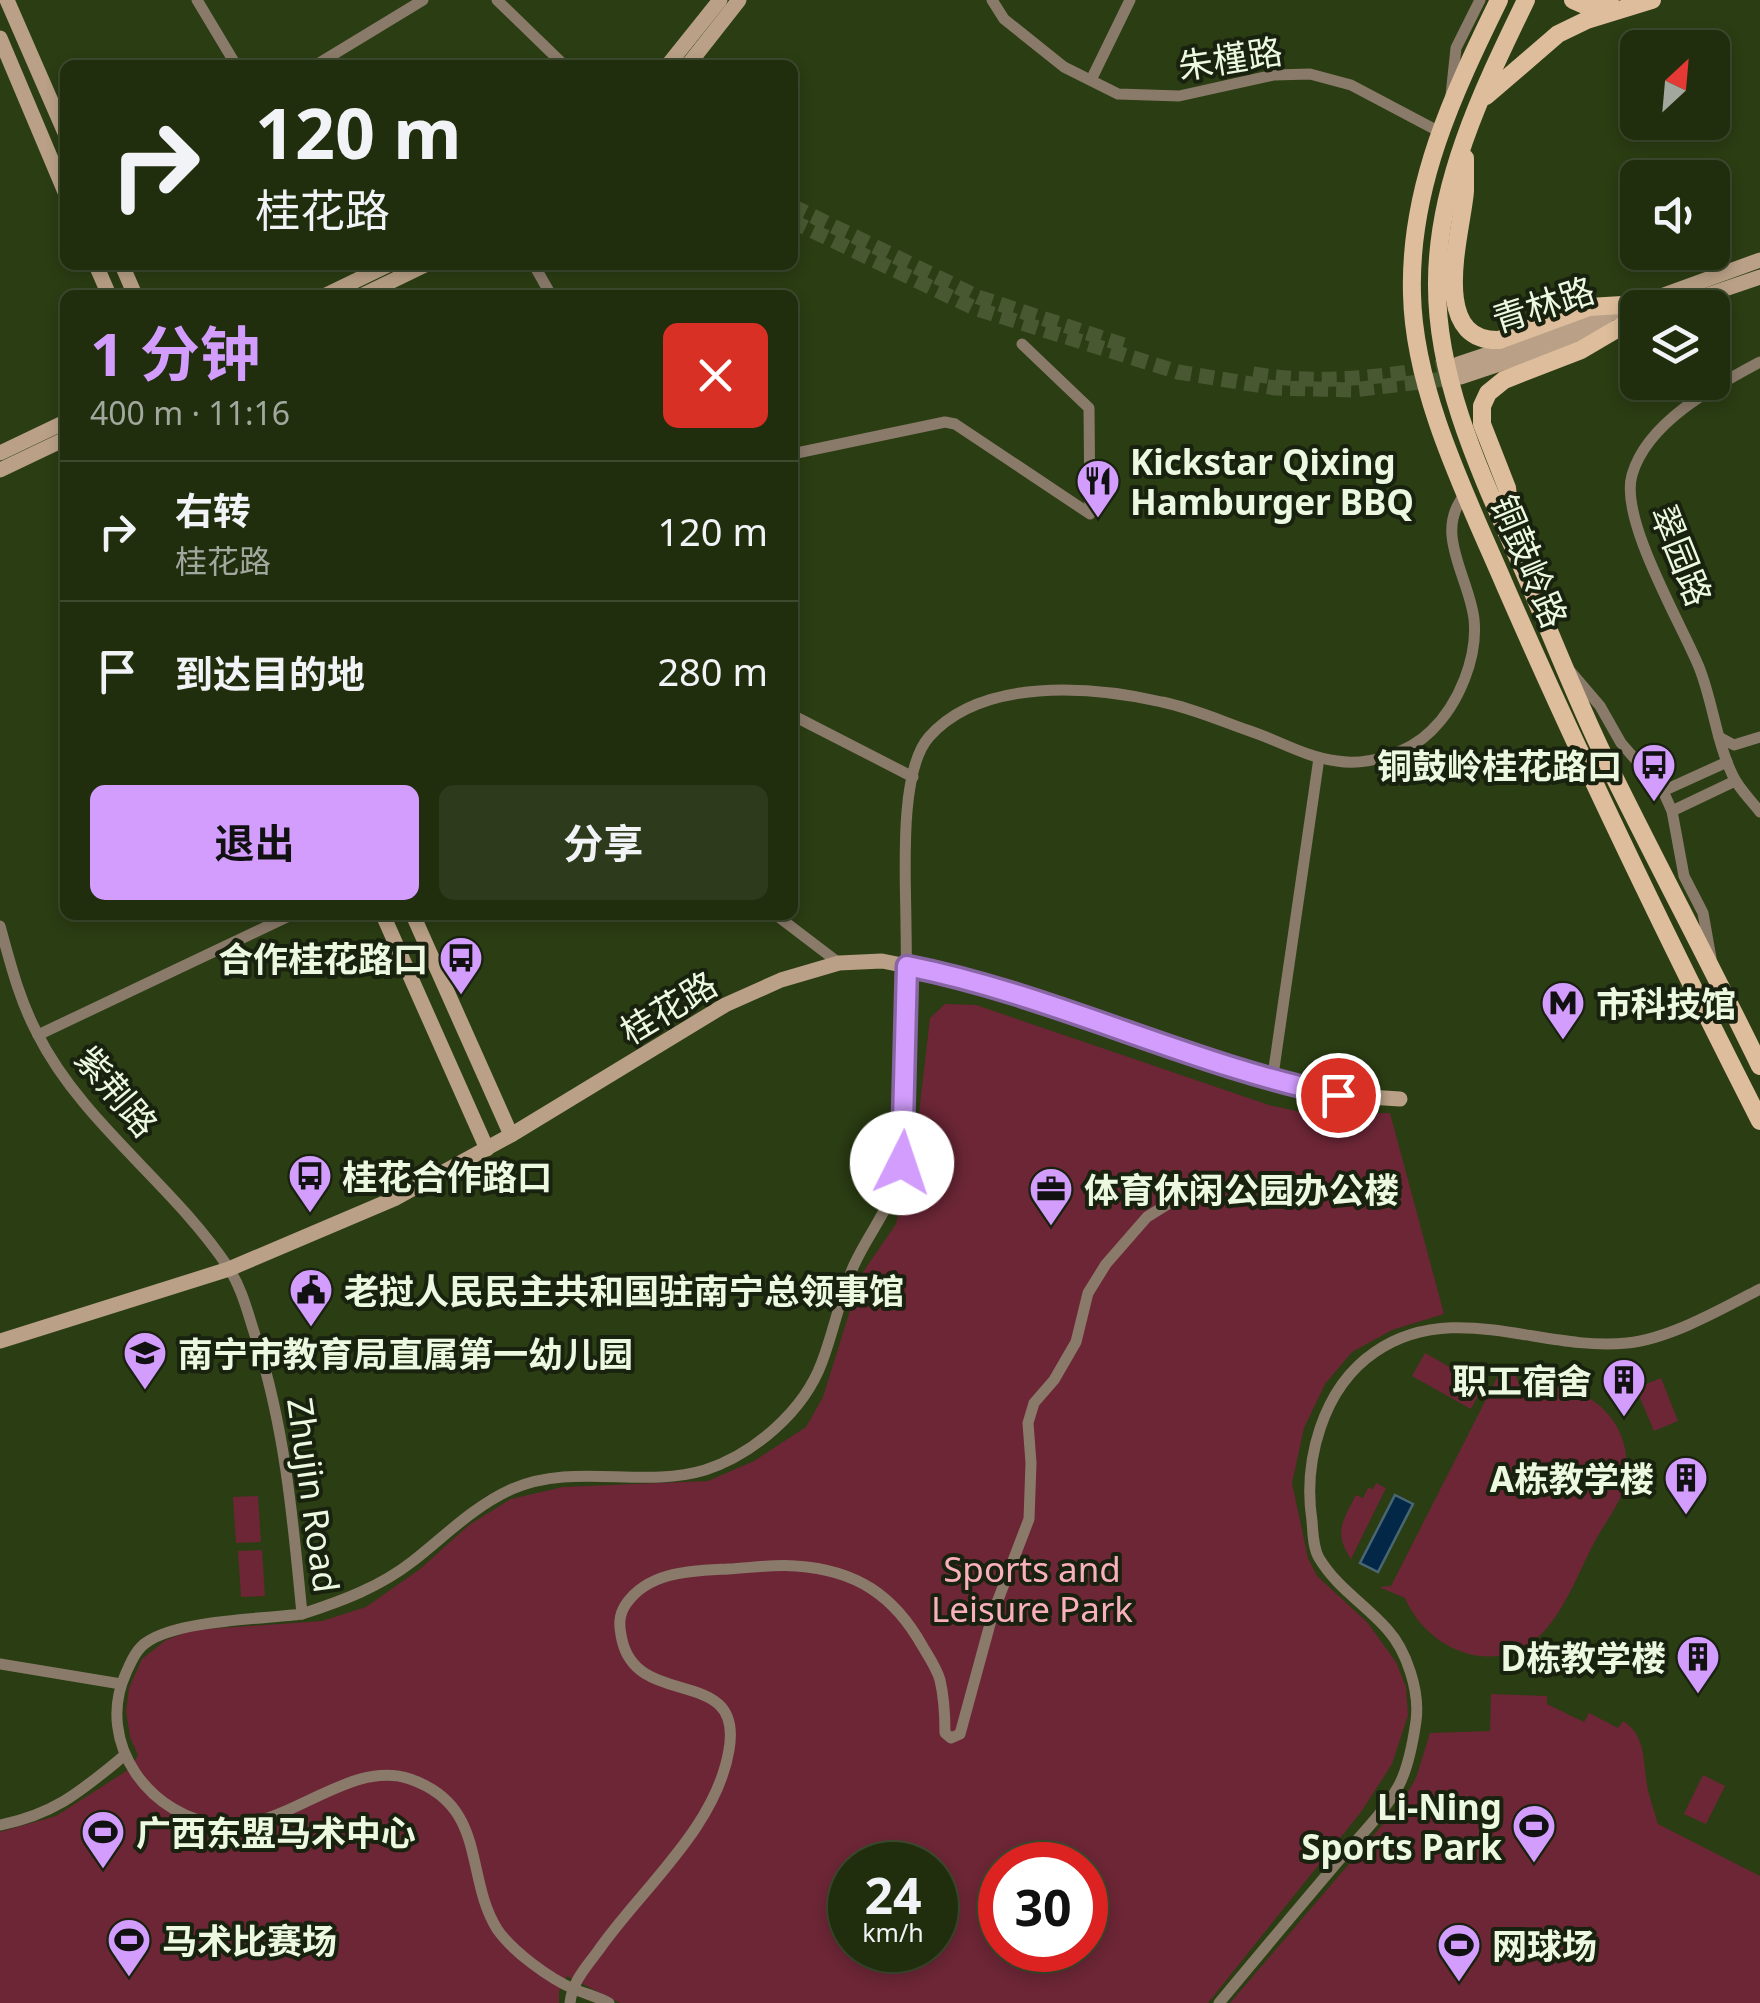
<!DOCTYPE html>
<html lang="zh">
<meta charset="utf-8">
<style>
:root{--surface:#202e0e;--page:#2d3a1c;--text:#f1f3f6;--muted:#a2a89e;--line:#3d4a2e;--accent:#d29dfd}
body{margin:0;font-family:"Noto Sans","Noto Sans SC",sans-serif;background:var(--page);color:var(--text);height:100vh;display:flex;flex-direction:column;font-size:38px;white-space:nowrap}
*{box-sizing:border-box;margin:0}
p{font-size:32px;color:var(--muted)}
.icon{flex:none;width:55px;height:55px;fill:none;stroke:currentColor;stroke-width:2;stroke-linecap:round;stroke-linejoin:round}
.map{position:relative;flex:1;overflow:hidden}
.sheet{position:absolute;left:60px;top:290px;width:738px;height:630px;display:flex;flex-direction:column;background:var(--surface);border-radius:15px;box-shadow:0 5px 15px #0003,0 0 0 2px var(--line)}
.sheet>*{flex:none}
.top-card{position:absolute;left:60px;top:60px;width:738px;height:210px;border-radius:15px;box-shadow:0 5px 15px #0003,0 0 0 2px var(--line);background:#202e0e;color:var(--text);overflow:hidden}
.needle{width:65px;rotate:26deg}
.fabs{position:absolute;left:1620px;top:30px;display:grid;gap:20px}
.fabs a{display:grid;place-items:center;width:110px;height:110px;border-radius:15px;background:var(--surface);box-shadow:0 5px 15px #0003,0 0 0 2px var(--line);font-size:50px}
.speed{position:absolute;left:828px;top:1842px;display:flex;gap:20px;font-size:50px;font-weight:700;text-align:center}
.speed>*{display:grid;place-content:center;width:130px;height:130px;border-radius:50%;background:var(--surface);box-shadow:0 5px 15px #0003,0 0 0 2px var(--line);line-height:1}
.speed small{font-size:25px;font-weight:400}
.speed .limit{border:15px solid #d22;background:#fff;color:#111}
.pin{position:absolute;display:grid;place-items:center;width:85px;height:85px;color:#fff;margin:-42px;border:5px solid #fff;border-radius:50%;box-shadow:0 2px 10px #0007}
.me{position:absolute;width:110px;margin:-55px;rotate:4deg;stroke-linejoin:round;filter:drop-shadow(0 0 8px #0008)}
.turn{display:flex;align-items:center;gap:35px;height:210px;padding:0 30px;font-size:45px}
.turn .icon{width:130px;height:130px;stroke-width:2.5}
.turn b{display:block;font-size:70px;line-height:85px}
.round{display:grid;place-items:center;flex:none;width:105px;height:105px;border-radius:15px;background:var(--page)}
.headline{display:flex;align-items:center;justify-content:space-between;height:170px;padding:0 30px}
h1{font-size:60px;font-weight:700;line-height:75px;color:var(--accent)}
.action{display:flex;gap:20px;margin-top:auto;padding:20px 30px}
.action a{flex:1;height:115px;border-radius:15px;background:var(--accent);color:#111;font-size:40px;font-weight:700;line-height:115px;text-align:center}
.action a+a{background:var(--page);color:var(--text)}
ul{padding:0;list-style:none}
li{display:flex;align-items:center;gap:30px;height:140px;padding:0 30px;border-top:2px solid var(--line)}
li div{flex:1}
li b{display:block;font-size:38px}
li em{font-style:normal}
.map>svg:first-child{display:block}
.green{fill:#6c2636;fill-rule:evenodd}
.water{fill:#032746;stroke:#496674;stroke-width:2.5}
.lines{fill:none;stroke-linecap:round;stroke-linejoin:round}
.secondary-tunnel{stroke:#485932;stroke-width:15;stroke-dasharray:15 8;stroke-linecap:butt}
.street{stroke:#8a7a6a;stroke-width:11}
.secondary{stroke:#b9a086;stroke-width:15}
.primary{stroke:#ddbd9b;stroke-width:18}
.route-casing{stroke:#8866a4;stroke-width:25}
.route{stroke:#d29dfd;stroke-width:18}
.labels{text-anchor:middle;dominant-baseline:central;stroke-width:8;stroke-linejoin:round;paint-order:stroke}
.street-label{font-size:35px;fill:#ecf8e0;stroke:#19210f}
.poi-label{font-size:35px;font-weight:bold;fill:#ecf8e0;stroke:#19210f;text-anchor:start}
.park-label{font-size:35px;fill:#f9b0bb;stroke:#19210f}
</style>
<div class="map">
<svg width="1760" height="2003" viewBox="0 0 1760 2003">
<rect width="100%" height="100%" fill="#2b3d13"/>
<!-- green -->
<g class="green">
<path d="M945 1004 976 1005 1269 1105 1310 1114 1390 1113 1444 1314 1392 1330 1352 1352 1325 1384 1304 1428 1292 1483 1308 1558 1317 1576 1367 1622 1396 1662 1406 1687 1408 1715 1392 1764 1361 1812 1208 2003H620L567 1976 559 1991V2003H0V1832L56 1816 131 1768 138 1755 130 1737 126 1711 129 1688 142 1659 166 1640 193 1630 322 1621 366 1607 420 1569 469 1525 511 1499 563 1487 708 1481 754 1461 806 1427 823 1397 861 1275 896 1224 914 1156 930 1018ZM850 1865H935V1950H850ZM1000 1865H1085V1950H1000Z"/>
<polygon points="1425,1353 1483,1386 1471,1409 1412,1376"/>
<path d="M1500 1372 1515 1373 1520 1387C1576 1376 1630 1411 1627 1472 1626 1497 1607 1519 1595 1541 1580 1569 1568 1603 1547 1628 1503 1681 1429 1654 1405 1598L1379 1587 1391 1586Z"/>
<polygon points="1661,1378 1678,1421 1654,1431 1636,1388"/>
<path d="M1376 1483 1386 1488 1351 1559C1333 1532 1343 1521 1356 1495L1363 1498 1368 1488 1373 1489Z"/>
<polygon points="258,1496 261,1542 236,1543 233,1497"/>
<polygon points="262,1550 265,1596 241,1597 238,1551"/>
<path d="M1491 1694 1547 1696V1704L1584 1722 1589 1713 1618 1728 1623 1721C1644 1734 1643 1756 1646 1777 1647 1793 1654 1809 1658 1824L1760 1876V2003H1230L1402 1802 1416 1778 1430 1733 1490 1731Z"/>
<polygon points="1703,1775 1725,1786 1706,1824 1684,1814"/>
</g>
<!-- water -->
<polygon class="water" points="1395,1495 1413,1504 1378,1572 1360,1563"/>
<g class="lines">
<!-- secondary-tunnel -->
<g class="secondary-tunnel">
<polyline points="792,206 978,297 1124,345"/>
<polyline points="792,221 974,308 1178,372 1275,388 1353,390 1461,377"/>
<path d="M1253 374C1320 385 1389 377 1454 364"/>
</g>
<!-- street -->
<g class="street">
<polyline points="197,0 236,65"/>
<polyline points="497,0 564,65"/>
<polyline points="992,0 1004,19 1064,67 1118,94 1179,96 1274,75 1310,74 1351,85 1438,131"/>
<polyline points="316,65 423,0"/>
<polyline points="1091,80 1130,0"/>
<polyline points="1451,95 1456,48 1480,0"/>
<polyline points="534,265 551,295"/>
<path d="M1760 362C1715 386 1647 422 1632 475 1619 519 1681 623 1699 667 1713 702 1716 741 1733 776 1739 789 1751 800 1760 812"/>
<polyline points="792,454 945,422 955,424 1090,514 1089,408 1022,344"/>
<polyline points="1571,672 1600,706 1621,743 1663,791 1672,811 1684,876 1703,913 1711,958"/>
<polyline points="792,715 913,777"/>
<polyline points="1719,737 1734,745 1760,737"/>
<polyline points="1663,791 1727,762"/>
<polyline points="1672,811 1735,781"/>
<polyline points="776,915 839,963"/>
<path d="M0 926C10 962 19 999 37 1033 82 1123 173 1184 228 1267 242 1288 248 1314 256 1338 285 1428 293 1520 302 1614 342 1601 380 1587 413 1561 445 1536 474 1506 512 1489 574 1462 642 1489 705 1470 754 1454 804 1411 822 1362 834 1330 840 1297 854 1265 870 1230 895 1203 902 1163 906 1137 905 1108 906 1081 906 1030 907 979 906 927 906 881 898 772 929 737 982 677 1091 686 1162 702 1192 708 1221 721 1250 731 1280 741 1305 757 1337 761 1368 766 1409 753 1431 731 1459 704 1478 657 1474 619 1469 576 1432 532 1466 493"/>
<polyline points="38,1035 291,915"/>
<polyline points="1272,1082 1319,758"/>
<path d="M302 1614C263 1619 178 1620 147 1642 136 1649 131 1662 126 1673 94 1743 151 1819 223 1825 286 1831 349 1758 410 1779 488 1806 464 1876 497 1929 512 1951 550 1979 574 1989 586 1994 598 1997 609 2003"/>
<polyline points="0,1664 121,1684"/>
<path d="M0 1825C56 1814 82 1790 125 1755"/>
<path d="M570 2003C572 1982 586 1967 598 1951 641 1889 716 1828 729 1750 744 1664 638 1711 622 1640 619 1626 618 1616 626 1604 649 1571 691 1571 728 1569 750 1568 774 1564 796 1566 856 1570 894 1595 923 1647 929 1657 937 1669 940 1680 944 1697 945 1716 945 1733L951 1738 960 1734 993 1613 1029 1519 1031 1463 1028 1423 1034 1403 1054 1380 1076 1342 1088 1293 1106 1264 1147 1217 1171 1202 1202 1193"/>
<path d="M1219 2003C1259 1955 1300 1906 1341 1858 1360 1836 1384 1812 1398 1787 1408 1769 1413 1742 1416 1721 1420 1692 1407 1651 1387 1629 1365 1604 1337 1588 1319 1558 1313 1548 1313 1533 1312 1521 1303 1462 1322 1388 1375 1352 1453 1298 1542 1352 1627 1343 1669 1339 1722 1309 1760 1289"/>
</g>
<!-- secondary -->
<g class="secondary">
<polyline points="7,0 65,133"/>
<polyline points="0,38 65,192"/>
<polyline points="668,65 720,0"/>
<polyline points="688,65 739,0"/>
<polyline points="96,265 109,295"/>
<polyline points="122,265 135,295"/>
<polyline points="326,295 388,265"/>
<polyline points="363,295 425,265"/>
<polyline points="1669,308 1760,277"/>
<polyline points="1458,364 1639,304 1760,260"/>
<polyline points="1461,377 1609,327"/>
<polyline points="0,453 65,422"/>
<polyline points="0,470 65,439"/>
<polyline points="383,915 487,1149"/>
<polyline points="413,915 511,1135"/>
<polyline points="0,1341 229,1269 396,1198 511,1135 725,1005 781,980 839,963 882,961 972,979 1272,1082 1338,1095 1400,1099"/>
</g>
<!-- primary -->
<g class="primary">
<path d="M1499 0C1453 94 1409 187 1412 294 1414 393 1468 499 1506 588 1585 769 1671 946 1760 1121"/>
<path d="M1526 0C1483 89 1436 185 1437 286 1437 387 1486 484 1525 574 1550 632 1573 691 1600 748 1652 855 1708 959 1760 1066"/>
<polyline points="1573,0 1589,7 1611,5"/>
<polyline points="1486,96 1558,34 1587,20 1652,0"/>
<path d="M1465 158C1465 169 1465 180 1465 191 1462 231 1427 342 1499 340L1589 307 1639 304"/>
<polyline points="1512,530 1507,488 1482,424 1482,406 1488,393 1504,380 1581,350 1632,320"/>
</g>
</g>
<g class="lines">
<defs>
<path id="route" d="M902 1163 907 966C1054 995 1190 1065 1338 1095"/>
</defs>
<!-- route casing -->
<use href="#route" class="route-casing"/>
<!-- route -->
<use href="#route" class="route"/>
</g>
<!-- icons -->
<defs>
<symbol id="restaurant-pin" viewBox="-11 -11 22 30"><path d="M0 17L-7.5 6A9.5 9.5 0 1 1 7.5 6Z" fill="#d29dfd" stroke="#19210f"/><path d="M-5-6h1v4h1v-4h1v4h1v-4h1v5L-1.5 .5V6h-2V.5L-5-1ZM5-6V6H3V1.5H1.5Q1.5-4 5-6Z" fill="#111"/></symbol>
<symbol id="bus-pin" viewBox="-11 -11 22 30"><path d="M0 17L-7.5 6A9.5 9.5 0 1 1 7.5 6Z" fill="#d29dfd" stroke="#19210f"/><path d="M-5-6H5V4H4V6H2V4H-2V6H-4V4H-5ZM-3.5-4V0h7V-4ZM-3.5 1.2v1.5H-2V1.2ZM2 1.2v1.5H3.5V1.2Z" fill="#111"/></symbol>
<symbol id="metro-pin" viewBox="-11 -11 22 30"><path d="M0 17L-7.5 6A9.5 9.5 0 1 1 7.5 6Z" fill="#d29dfd" stroke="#19210f"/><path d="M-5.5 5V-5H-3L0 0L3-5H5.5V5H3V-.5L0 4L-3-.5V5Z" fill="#111"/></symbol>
<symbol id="office-pin" viewBox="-11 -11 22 30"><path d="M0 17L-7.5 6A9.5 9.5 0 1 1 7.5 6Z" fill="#d29dfd" stroke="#19210f"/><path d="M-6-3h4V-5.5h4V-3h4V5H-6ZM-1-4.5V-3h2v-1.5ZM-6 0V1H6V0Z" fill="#111"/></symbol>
<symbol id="civic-pin" viewBox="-11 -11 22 30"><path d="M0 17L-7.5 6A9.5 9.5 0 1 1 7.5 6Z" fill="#d29dfd" stroke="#19210f"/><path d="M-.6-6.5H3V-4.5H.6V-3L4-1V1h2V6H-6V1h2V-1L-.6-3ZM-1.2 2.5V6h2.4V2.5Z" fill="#111"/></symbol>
<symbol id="school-pin" viewBox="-11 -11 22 30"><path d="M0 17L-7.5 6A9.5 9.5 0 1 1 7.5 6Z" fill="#d29dfd" stroke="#19210f"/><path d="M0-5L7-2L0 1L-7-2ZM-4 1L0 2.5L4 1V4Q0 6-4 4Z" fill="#111"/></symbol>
<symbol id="building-pin" viewBox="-11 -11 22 30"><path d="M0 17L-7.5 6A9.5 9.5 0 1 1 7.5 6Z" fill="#d29dfd" stroke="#19210f"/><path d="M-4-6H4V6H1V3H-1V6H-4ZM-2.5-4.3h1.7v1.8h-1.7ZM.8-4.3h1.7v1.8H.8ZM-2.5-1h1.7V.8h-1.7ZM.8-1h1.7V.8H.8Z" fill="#111"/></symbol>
<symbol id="stadium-pin" viewBox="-11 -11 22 30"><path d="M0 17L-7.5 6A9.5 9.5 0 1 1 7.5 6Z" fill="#d29dfd" stroke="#19210f"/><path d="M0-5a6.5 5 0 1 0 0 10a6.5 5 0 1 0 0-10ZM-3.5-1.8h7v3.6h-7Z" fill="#111"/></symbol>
</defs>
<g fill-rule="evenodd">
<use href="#restaurant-pin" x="1073" y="456" width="50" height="68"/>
<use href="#bus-pin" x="1629" y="740" width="50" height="68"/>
<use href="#bus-pin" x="436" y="933" width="50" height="68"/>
<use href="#metro-pin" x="1538" y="978" width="50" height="68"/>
<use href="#bus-pin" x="285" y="1151" width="50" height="68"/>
<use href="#office-pin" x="1026" y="1164" width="50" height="68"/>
<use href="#civic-pin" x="286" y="1265" width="50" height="68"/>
<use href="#school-pin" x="120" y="1328" width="50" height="68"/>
<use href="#building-pin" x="1599" y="1355" width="50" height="68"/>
<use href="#building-pin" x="1661" y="1453" width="50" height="68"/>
<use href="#building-pin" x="1673" y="1632" width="50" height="68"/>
<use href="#stadium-pin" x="1509" y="1801" width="50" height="68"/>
<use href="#stadium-pin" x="78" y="1807" width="50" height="68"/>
<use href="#stadium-pin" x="104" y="1915" width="50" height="68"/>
<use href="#stadium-pin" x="1434" y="1920" width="50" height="68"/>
</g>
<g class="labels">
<!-- street labels -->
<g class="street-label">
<text transform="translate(1230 58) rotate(-9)">朱槿路</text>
<text transform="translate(1543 304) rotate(-18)">青林路</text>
<text transform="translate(1682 555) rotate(68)">翠园路</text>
<text transform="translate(1530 561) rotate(67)">铜鼓岭路</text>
<text transform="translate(668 1007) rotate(-31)">桂花路</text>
<text transform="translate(117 1091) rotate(50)">紫荆路</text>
<text transform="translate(314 1495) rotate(82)">Zhujin Road</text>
</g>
<!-- poi labels -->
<g class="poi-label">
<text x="1130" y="461">Kickstar Qixing<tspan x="1130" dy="40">Hamburger BBQ</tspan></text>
<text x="1622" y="765" text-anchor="end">铜鼓岭桂花路口</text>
<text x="428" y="958" text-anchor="end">合作桂花路口</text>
<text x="1596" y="1003">市科技馆</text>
<text x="342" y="1176">桂花合作路口</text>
<text x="1084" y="1189">体育休闲公园办公楼</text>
<text x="344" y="1290">老挝人民民主共和国驻南宁总领事馆</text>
<text x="178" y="1353">南宁市教育局直属第一幼儿园</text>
<text x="1592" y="1380" text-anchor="end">职工宿舍</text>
<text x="1654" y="1478" text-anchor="end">A栋教学楼</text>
<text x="1666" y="1657" text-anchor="end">D栋教学楼</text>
<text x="1502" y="1806" text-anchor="end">Li-Ning<tspan x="1502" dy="40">Sports Park</tspan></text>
<text x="136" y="1832">广西东盟马术中心</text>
<text x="162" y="1940">马术比赛场</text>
<text x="1492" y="1945">网球场</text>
</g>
<!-- park labels -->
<g class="park-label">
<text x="1032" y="1568">Sports and<tspan x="1032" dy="40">Leisure Park</tspan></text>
</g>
</g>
</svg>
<div class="fabs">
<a><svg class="needle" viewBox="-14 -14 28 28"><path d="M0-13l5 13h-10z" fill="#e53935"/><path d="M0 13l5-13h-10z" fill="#a2a89e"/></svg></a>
<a><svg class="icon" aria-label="sound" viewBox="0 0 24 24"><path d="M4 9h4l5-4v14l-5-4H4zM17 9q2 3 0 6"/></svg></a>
<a><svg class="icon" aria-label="layers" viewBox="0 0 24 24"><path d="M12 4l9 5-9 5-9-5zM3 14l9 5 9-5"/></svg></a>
</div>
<div class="speed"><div>24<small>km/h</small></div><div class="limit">30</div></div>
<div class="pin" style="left:1338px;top:1095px;background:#d93025"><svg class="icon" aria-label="arrive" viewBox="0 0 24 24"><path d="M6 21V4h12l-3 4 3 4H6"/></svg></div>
<svg class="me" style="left:902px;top:1163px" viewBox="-20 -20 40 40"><circle r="19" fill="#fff"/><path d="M0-13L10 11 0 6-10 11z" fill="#d29dfd"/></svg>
<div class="top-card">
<div class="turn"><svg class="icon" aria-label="right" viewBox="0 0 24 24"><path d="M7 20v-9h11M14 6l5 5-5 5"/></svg><div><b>120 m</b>桂花路</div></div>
</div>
<section class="sheet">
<div class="headline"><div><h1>1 分钟</h1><p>400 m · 11:16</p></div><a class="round" style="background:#d93025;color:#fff"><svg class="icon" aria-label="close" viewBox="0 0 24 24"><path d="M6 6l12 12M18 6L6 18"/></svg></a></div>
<ul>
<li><svg class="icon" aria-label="right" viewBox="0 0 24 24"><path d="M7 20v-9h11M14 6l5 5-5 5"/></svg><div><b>右转</b><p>桂花路</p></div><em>120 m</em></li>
<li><svg class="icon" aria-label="arrive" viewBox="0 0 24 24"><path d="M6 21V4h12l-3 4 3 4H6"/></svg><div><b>到达目的地</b></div><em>280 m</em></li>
</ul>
<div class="action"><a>退出</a><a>分享</a></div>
</section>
</div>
